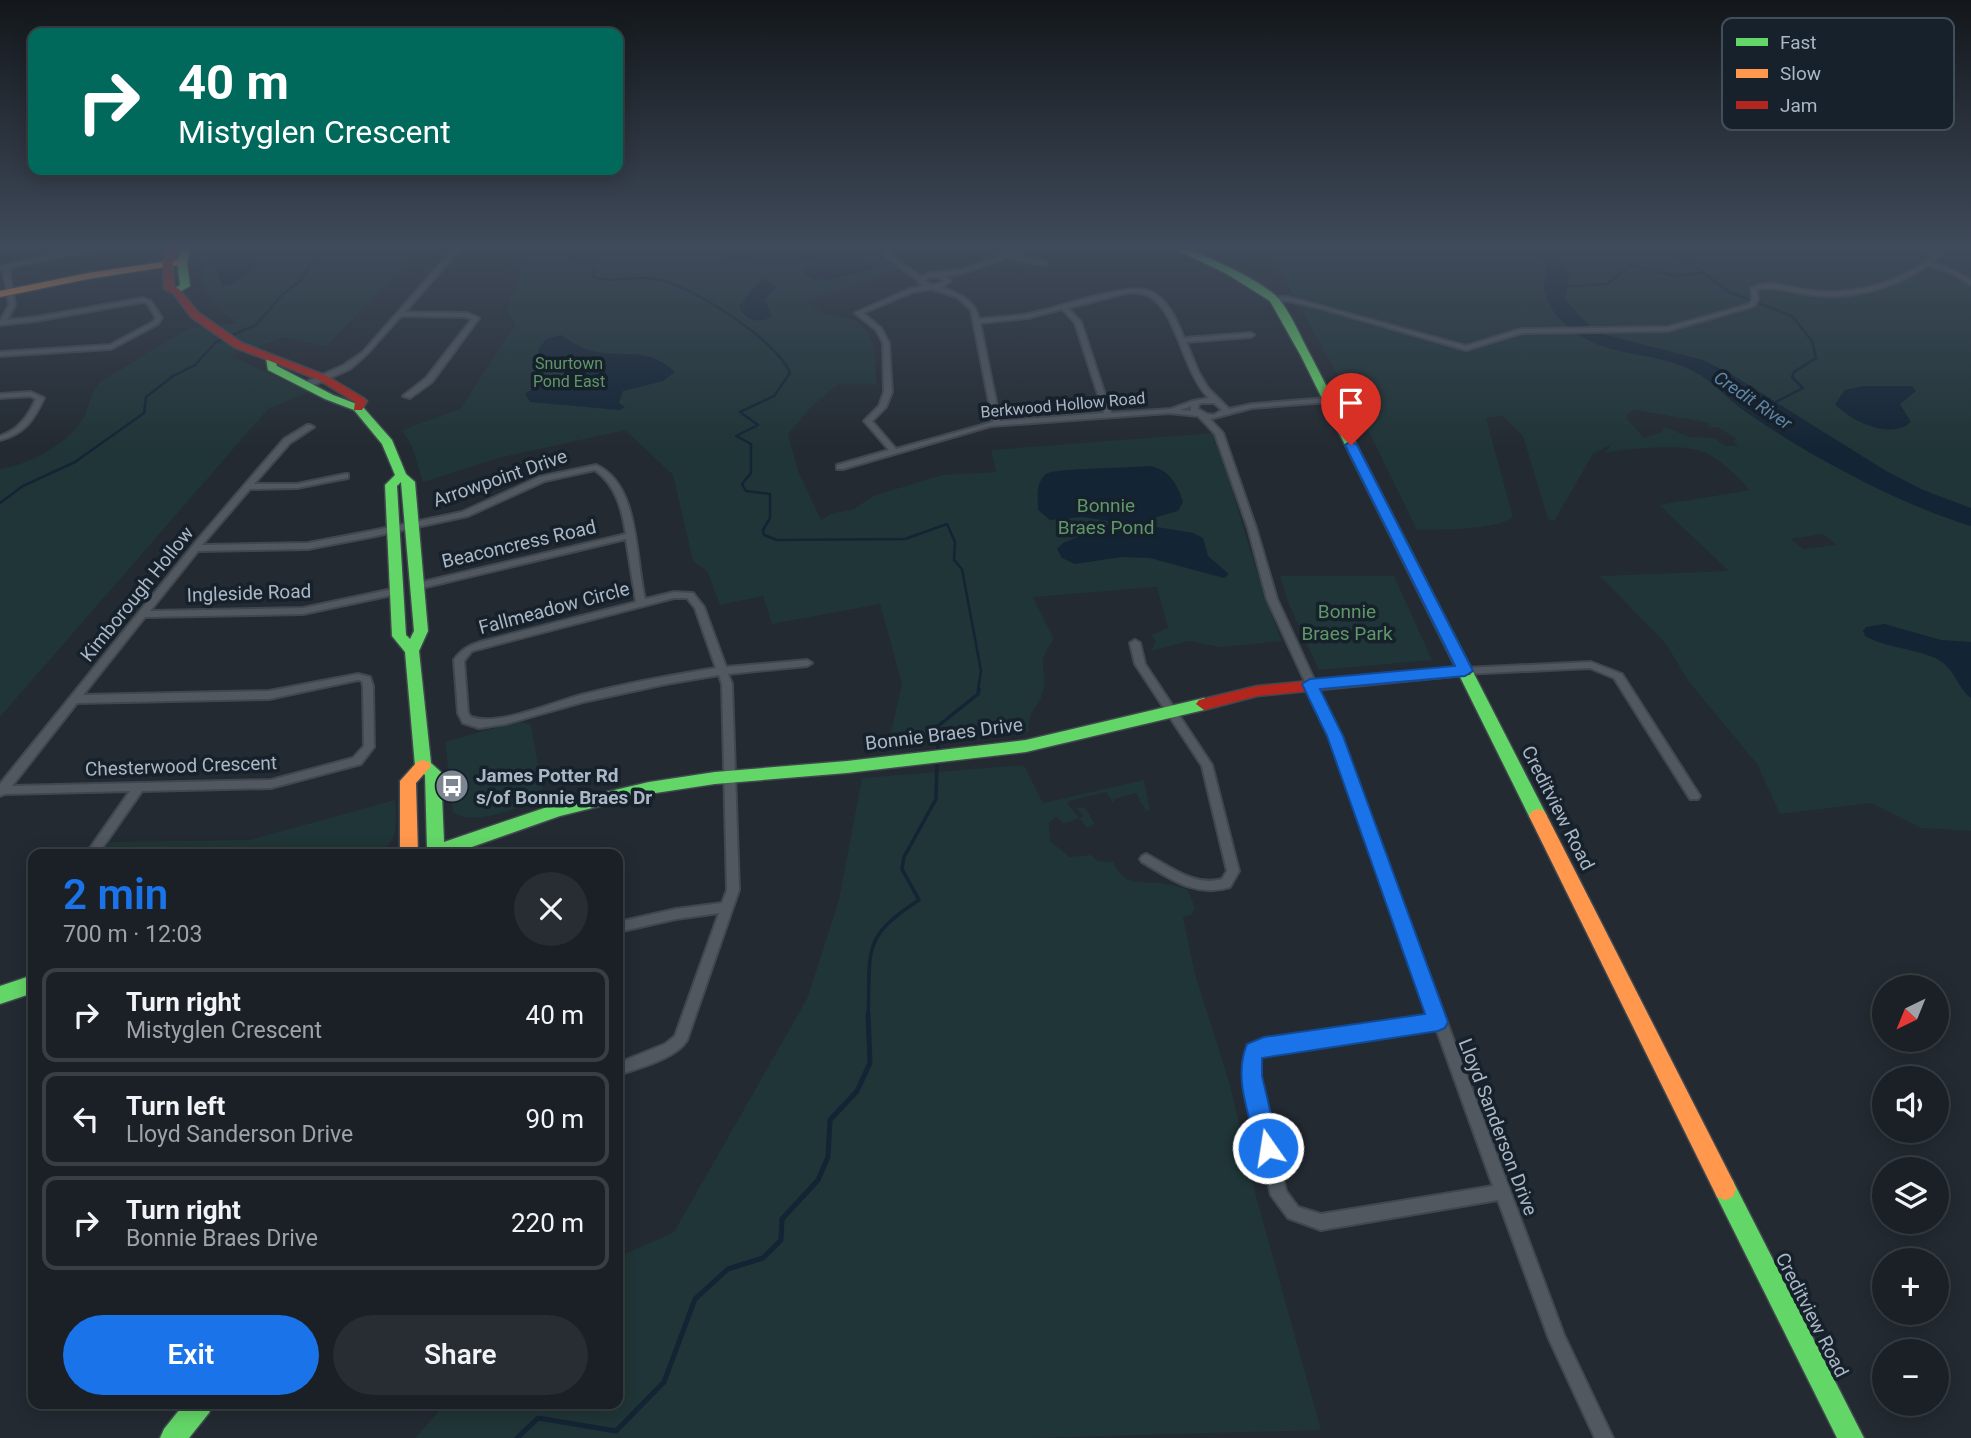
<!DOCTYPE html>
<meta charset="utf-8">
<style>
:root{--surface:#1a2025;--page:#272d32;--text:#f1f3f6;--muted:#9fa3a7;--line:#383e42;--accent:#1a73e8}
body{margin:0;font-family:Roboto,sans-serif;background:var(--page);color:var(--text);height:100vh;display:flex;flex-direction:column;font-size:26px;white-space:nowrap}
*{box-sizing:border-box;margin:0}
p{font-size:23px;color:var(--muted)}
.icon{flex:none;width:38px;height:38px;fill:none;stroke:currentColor;stroke-width:2;stroke-linecap:round;stroke-linejoin:round}
.map{position:relative;flex:1;overflow:hidden}
.panel{position:absolute;left:28px;top:849px;width:595px;height:560px;display:flex;flex-direction:column;background:var(--surface);border-radius:14px;box-shadow:0 4px 18px #0003,0 0 0 2px var(--line)}
.panel>*{flex:none}
.guide{position:absolute;left:28px;top:28px;width:595px;height:147px;border-radius:14px;box-shadow:0 4px 18px #0003,0 0 0 2px var(--line);background:#00695c;color:#fff;overflow:hidden}
.needle{width:46px;rotate:223deg}
.tools{position:absolute;left:1872px;top:975px;display:grid;gap:14px}
.tools a{display:grid;place-items:center;width:77px;height:77px;border-radius:50%;background:var(--surface);box-shadow:0 4px 18px #0003,0 0 0 2px var(--line);font-size:35px}
.pin{position:absolute;display:grid;place-items:center;width:60px;height:60px;color:#fff;margin:-72px -30px;border-radius:50% 50% 50% 0;rotate:-45deg;box-shadow:0 0 7px #0007}
.pin .icon{rotate:45deg}
.me{position:absolute;width:77px;margin:-38px;rotate:347deg;stroke-linejoin:round;filter:drop-shadow(0 0 5px #0008)}
.turn{display:flex;align-items:center;gap:24px;height:147px;padding:0 35px;font-size:32px}
.turn .icon{width:91px;height:91px;stroke-width:2.5}
.turn b{display:block;font-size:49px;line-height:60px}
.round{display:grid;place-items:center;flex:none;width:74px;height:74px;border-radius:37px;background:var(--page)}
.summary{display:flex;align-items:center;justify-content:space-between;height:119px;padding:0 35px}
h1{font-size:42px;font-weight:600;line-height:52px;color:var(--accent)}
.action{display:flex;gap:14px;margin-top:auto;padding:14px 35px}
.action a{flex:1;height:80px;border-radius:42px;background:var(--accent);color:#fff;font-size:28px;font-weight:600;line-height:80px;text-align:center}
.action a+a{background:var(--page);color:var(--text)}
ul{padding:0;list-style:none}
li{display:flex;align-items:center;gap:21px;height:94px;margin:0 14px 10px;padding:0 21px;border:4px solid var(--line);border-radius:14px}
li div{flex:1}
li b{display:block;font-size:26px}
li em{font-style:normal}
.map>svg:first-child{display:block}
.green{fill:#203537;fill-rule:evenodd}
.water{fill:#132434}
.lines{fill:none;stroke-linecap:round;stroke-linejoin:round}
.stream-far2{stroke:#132434;stroke-width:2.5}
.stream-far1{stroke:#132434;stroke-width:3.5}
.stream{stroke:#132434;stroke-width:5}
.street-casing{stroke:#40474e;stroke-width:4}
.fast-casing{stroke:#40474e;stroke-width:3}
.slow-casing{stroke:#40474e;stroke-width:3}
.jam-casing{stroke:#40474e;stroke-width:3}
.street{fill:#525860;fill-rule:evenodd}
.fast{fill:#63d668;fill-rule:evenodd}
.slow{fill:#ff974d;fill-rule:evenodd}
.jam{fill:#b3261e;fill-rule:evenodd}
.route{fill:#1a73e8;stroke:#114b97;stroke-width:2}
.labels{text-anchor:middle;dominant-baseline:central;stroke-width:7;stroke-linejoin:round;paint-order:stroke}
.far-park-label{font-size:16px;fill:#619668;stroke:#16212b}
.far-street-label{font-size:16px;fill:#aab7c5;stroke:#16212b}
.far-water-label{font-size:18px;font-style:italic;fill:#5f85a7;stroke:#16212b}
.street-label{font-size:19px;fill:#aab7c5;stroke:#16212b}
.park-label{font-size:19px;fill:#619668;stroke:#16212b}
.poi-label{font-size:19px;font-weight:bold;fill:#aab7c5;stroke:#16212b;text-anchor:start}
.key{fill:#16212b;stroke:#424e59;stroke-width:2}
.key-label{font-size:19px;fill:#aab7c5}
</style>
<div class="map">
<svg width="1971" height="1438" viewBox="0 0 1971 1438">
<rect width="100%" height="100%" fill="#232a31"/>
<!-- green -->
<g class="green">
<path d="M201 247H422L326 347 285 337 231 356 309 392 268 409 0 717V469C28 465 64 446 81 422 90 409 89 394 100 382L189 328 237 323C202 297 202 290 201 247Z"/>
<path d="M529 247H878L884 257 902 269 807 302C823 317 829 312 848 318 879 328 875 358 876 384H838L813 405 788 434 798 471 821 520 831 514 854 509 873 496 942 475 996 472 991 450 1214 433C1238 502 1254 574 1282 641L1220 647 1189 641 1151 651 1156 642 1151 635 1168 628 1157 587 1033 597 1054 639C1033 668 1049 664 1043 691 1040 707 1026 711 1029 732L887 749 902 684 880 604 772 624 763 596 720 605 707 571 693 561 673 475 625 430 499 458 423 482 412 447 402 430 460 409 515 325 506 310Z"/>
<path d="M1253 247H1971V831L1921 828 1871 803 1780 814 1757 764 1689 682 1666 644 1600 576 1729 571 1659 505 1750 490C1739 478 1719 458 1703 452 1680 443 1628 449 1604 453L1612 444 1593 454 1554 521 1548 519 1523 436 1503 416 1486 418 1513 517C1496 531 1439 529 1417 530L1367 428 1275 263ZM1635 410 1700 421 1708 423 1709 427H1718L1736 439 1733 441 1738 446H1726L1714 438 1689 437 1665 427 1662 432 1644 438 1627 419V414ZM1823 534 1837 545 1803 549 1791 539Z"/>
<polygon points="1280,576 1394,576 1432,660 1319,670 1288,602"/>
<path d="M519 721 531 725 544 800C520 806 472 828 453 812L445 742Z"/>
<path d="M1024 765 1043 803 1144 780 1150 810 1146 811 1136 793 1114 799 1113 803 1106 792 1069 801 1067 803 1080 818 1083 816 1076 808H1085L1095 824 1087 828 1079 818 1064 824 1057 817 1049 822 1050 841 1070 857 1091 855 1098 861 1113 862C1126 887 1137 881 1160 883 1169 884 1179 887 1188 890L1195 908 1191 915 1183 917 1195 974 1230 1085 1256 1196 1321 1430 1033 1438H415L445 1404H618V1257L674 1232 807 999 839 900 862 778Z"/>
<path d="M395 800C396 824 401 845 373 854H102L110 842 249 840Z"/>
</g>
<!-- water -->
<g class="water">
<polygon points="213,247 247,247 249,255 259,263 232,284 222,286 213,259"/>
<polygon points="769,247 850,247 865,264 877,267 829,280 812,279 804,273 808,266 817,262 814,259 781,266 730,260 715,263 730,255"/>
<path d="M1529 247H1550L1569 275 1565 299 1595 332 1703 360 1731 374 1886 471 1923 490 1971 508V526C1898 504 1806 454 1743 410 1726 398 1712 380 1693 371 1648 348 1606 361 1565 324 1554 314 1543 298 1544 283 1545 274 1547 271 1545 262Z"/>
<path d="M766 279 776 287 765 300 772 317C758 324 745 321 739 306 747 298 755 282 766 279Z"/>
<path d="M561 335C569 340 577 346 586 349 622 361 643 343 675 372L663 381 623 391 619 403 625 407 620 410 530 402 525 394 535 386 583 378 584 375C569 368 552 371 539 361L538 350 546 339Z"/>
<path d="M1863 386H1912L1916 391 1900 404 1911 422C1891 440 1852 422 1835 404L1845 390Z"/>
<path d="M1150 466C1170 470 1177 484 1183 502L1178 511 1149 519 1145 525 1193 533 1203 538 1208 556 1229 574 1224 578 1150 558 1121 557 1075 564 1062 558 1057 549 1063 543 1108 525V521L1083 517 1050 520 1038 510C1038 497 1035 484 1046 474 1053 468 1134 468 1150 466Z"/>
<path d="M1884 624 1941 640 1971 642V698C1957 688 1955 667 1935 658 1913 648 1886 648 1865 636L1863 631 1866 627Z"/>
</g>
<g class="lines">
<!-- stream-far2 -->
<g class="stream-far2">
<path d="M584 247 567 259 595 262 592 277C614 284 634 275 656 279 691 285 777 340 790 373L774 396 740 412 758 425 736 436 751 444V473L742 484 746 491 770 494V518L763 530 764 535 777 540 905 539 947 524 955 542 954 560 962 569 981 671 978 690"/>
<polyline points="1652,247 1692,264 1729,292 1792,316 1812,341 1816,358 1794,372 1792,377 1803,388 1774,403"/>
<polyline points="1561,287 1607,284 1630,265 1677,276 1702,273"/>
<polyline points="0,503 23,486 75,462 144,413 146,397 173,376 195,365 216,342 256,325 282,295 300,281 318,254 318,247"/>
</g>
<!-- stream-far1 -->
<g class="stream-far1">
<polyline points="938,753 938,726 978,694 979,689"/>
<path d="M868 1016C871 951 860 938 919 900L902 869 904 857 936 799 937 760"/>
</g>
<!-- stream -->
<polyline class="stream" points="517,1438 538,1418 616,1431 664,1382 695,1299 728,1269 763,1258 781,1240 782,1219 818,1180 828,1157 830,1120 857,1091 870,1063 868,1014"/>
<defs>
<g id="street">
<polygon points="92,247 105,247 9,268 15,305 7,320 36,317 143,298 151,301 162,318 158,324 111,349 0,356 0,352 110,345 153,322 156,318 147,303 143,302 36,321 0,325 0,321 9,305 3,269 0,270 0,266"/>
<polygon points="455,247 462,247 405,312 467,313 479,318 432,382 410,398 403,396 426,378 472,319 466,317 401,316 367,354 350,369 312,386 306,386 306,382 344,365 363,352"/>
<path d="M880 247H886L891 256 922 277 929 273 961 270 1006 254 1046 262V264L1044 265 1006 258 964 273 946 276 951 281 942 287C959 294 975 300 979 319 995 317 1012 317 1028 314 1056 309 1126 282 1149 291 1168 298 1177 321 1184 338L1251 333 1254 335 1251 337 1186 342 1199 373 1208 388 1229 409 1252 404 1328 398 1332 400 1328 402 1252 408 1210 419 1223 433 1256 528 1277 599 1340 736 1564 1335 1613 1438H1595L1549 1339 1498 1200 1321 1230 1288 1218 1271 1195 1244 1076 1243 1063 1250 1046 1264 1040 1432 1017 1330 736 1267 599 1248 528 1215 434 1198 416 1169 413 991 426 843 469H837V465L889 450 864 421 879 406 884 392 883 343 876 330 855 313 909 289 923 286 918 282V280L887 258ZM930 277 941 278 944 281 934 285 924 281ZM931 289 957 297 971 310 993 422 896 449 872 421 886 407 892 392 889 343 881 328 863 313 913 292ZM1131 292C1136 293 1143 293 1147 295 1178 310 1182 372 1209 398L1193 401 1171 409 1111 413 1081 322 1068 308ZM1062 309 1075 323 1104 413 1000 421 980 323 1028 318ZM1202 403H1214L1222 410 1214 415 1207 414 1198 409 1199 404ZM1191 406V411L1180 410ZM1436 1028 1493 1186 1321 1214 1298 1207 1286 1191 1258 1076C1257 1065 1256 1058 1266 1052Z"/>
<path d="M1925 247H1931L1938 257 1932 262 1955 271 1971 280V285L1951 273 1928 265C1897 288 1851 300 1812 295 1793 293 1777 286 1757 289L1758 300 1754 306 1668 331 1522 333 1466 350 1323 309 1288 301H1274L1271 299 1274 297H1288L1466 346 1521 329 1668 327 1750 304 1752 300 1751 288C1771 278 1793 289 1814 291 1856 295 1899 282 1932 257Z"/>
<path d="M31 392 44 398C34 420 24 434 0 440V436C19 430 28 416 36 399L30 396 0 398V394Z"/>
<path d="M307 425H310L314 427 290 443 254 484H297L345 474H348V478L297 488 250 489 202 545 308 543 371 531 462 512 539 477 596 465C640 484 635 559 645 599L674 592 693 593 704 607 726 667 807 660 812 663 807 666 728 674 732 684 739 890 687 1040C677 1058 637 1069 618 1075V1063L665 1044 675 1036 719 913 676 919 618 932V922L676 909 722 903 727 890 722 684 719 675 666 684 583 702 505 724 479 728 463 723 458 713 454 660C461 650 468 646 480 642L636 602 626 539 418 589 413 586 418 583 626 534C622 509 616 485 595 470L545 481 468 516 371 537 308 549 198 551 150 611 303 608 397 588 402 591 397 594 303 614 145 617 83 695 269 691 358 674 370 677 373 686 374 747 361 764 271 788 142 791 98 854H86L130 791 5 794 0 796V784L199 538 284 439ZM674 598H687L695 608 716 668C672 675 628 683 585 694 555 701 499 727 471 717L468 713 464 661 472 651ZM358 680 362 681 363 686 364 746 353 758 271 780 12 786 77 703 269 699Z"/>
<path d="M1135 640 1140 643 1145 664 1212 765 1239 871 1230 887C1196 898 1171 879 1142 862L1140 859 1142 856 1146 854 1150 856C1172 868 1196 887 1222 879L1227 871 1202 766 1135 664 1130 643Z"/>
<polygon points="1591,662 1622,674 1698,793 1700,796 1698,799 1690,799 1614,678 1590,668 1465,674 1460,671 1465,668"/>
</g>
<g id="fast">
<polygon points="182,247 191,247 187,262 190,286 176,294 171,291 180,285 177,262"/>
<path d="M1171 247C1192 247 1265 282 1279 299 1292 315 1301 338 1311 356L1547 816 1544 821H1532L1529 816 1301 356 1270 301 1227 274Z"/>
<path d="M266 358H274L277 366 333 395 362 406 392 440 406 474 415 482 428 631 419 651 431 763 441 772 444 842 559 803 649 782 715 772 847 761 1026 740 1204 698 1212 704 1204 710 1026 752 847 773 715 784 649 794 560 816 452 854H422L427 848 425 775 415 766 405 652 392 636 385 485 395 475 382 444 354 410 325 399 268 370ZM401 482 414 631 410 639 406 635 397 486Z"/>
<polygon points="33,975 33,993 0,1004 0,986"/>
<polygon points="1725,1178 1733,1181 1864,1438 1837,1438 1717,1197 1714,1189 1717,1181"/>
<polygon points="184,1404 213,1404 209,1413 189,1438 160,1438 164,1429"/>
</g>
<g id="slow">
<polygon points="182,259 185,260 185,264 88,279 0,297 0,291 88,273"/>
<polygon points="423,760 429,762 431,766 416,783 418,854 400,854 400,781 417,762"/>
<polygon points="1538,809 1544,811 1547,816 1733,1181 1736,1189 1733,1197 1725,1200 1717,1197 1529,816 1532,811"/>
</g>
<g id="jam">
<polygon points="169,247 178,247 173,264 174,287 179,289 199,313 242,343 327,376 365,399 367,401 362,410 354,410 355,402 319,380 234,347 191,317 173,293 164,289 163,264"/>
<polygon points="1465,666 1470,667 1473,671 1470,675 1257,696 1204,710 1196,704 1199,700 1257,686"/>
</g>
</defs>
<!-- street casing -->
<use href="#street" class="street-casing"/>
<!-- fast casing -->
<use href="#fast" class="fast-casing"/>
<!-- slow casing -->
<use href="#slow" class="slow-casing"/>
<!-- jam casing -->
<use href="#jam" class="jam-casing"/>
<!-- street -->
<use href="#street" class="street"/>
<!-- fast -->
<use href="#fast" class="fast"/>
<!-- slow -->
<use href="#slow" class="slow"/>
<!-- jam -->
<use href="#jam" class="jam"/>
</g>
<!-- sky -->
<linearGradient id="sky" x2="0" y2="1"><stop stop-color="#13171b"/><stop offset="0.55" stop-color="#3f4a5a"/><stop offset="1" stop-color="#3f4a5a" stop-opacity="0"/></linearGradient>
<rect width="1971" height="449" fill="url(#sky)"/>
<!-- route -->
<path class="route" d="M1351 441 1357 445 1473 671 1465 676 1320 689 1343 736 1448 1022 1445 1028 1438 1031 1262 1058V1076L1279 1148 1276 1155 1268 1159 1260 1155 1257 1148C1249 1114 1233 1077 1247 1044L1264 1037 1425 1014 1327 736 1302 684 1310 679 1455 666 1345 445Z"/>
<!-- icons -->
<defs>
<symbol id="bus-disc" viewBox="-11 -11 22 22"><circle r="9.5" fill="#7b8691" stroke="#16212b"/><path d="M-5-6H5V4H4V6H2V4H-2V6H-4V4H-5ZM-3.5-4V0h7V-4ZM-3.5 1.2v1.5H-2V1.2ZM2 1.2v1.5H3.5V1.2Z" fill="#fff"/></symbol>
</defs>
<g fill-rule="evenodd">
<use href="#bus-disc" x="433" y="767" width="38" height="38"/>
</g>
<g class="labels">
<!-- far-park labels -->
<g class="far-park-label">
<text x="569" y="363">Snurtown<tspan x="569" dy="18">Pond East</tspan></text>
</g>
<!-- far-street labels -->
<g class="far-street-label">
<text transform="translate(1063 405) rotate(-5)">Berkwood Hollow Road</text>
</g>
<!-- far-water labels -->
<g class="far-water-label">
<text transform="translate(1753 400) rotate(34)">Credit River</text>
</g>
<!-- street labels -->
<g class="street-label">
<text transform="translate(500 478) rotate(-19)">Arrowpoint Drive</text>
<text transform="translate(519 544) rotate(-13)">Beaconcress Road</text>
<text transform="translate(249 593) rotate(-2)">Ingleside Road</text>
<text transform="translate(137 594) rotate(-51)">Kimborough Hollow</text>
<text transform="translate(554 608) rotate(-15)">Fallmeadow Circle</text>
<text transform="translate(944 734) rotate(-7)">Bonnie Braes Drive</text>
<text transform="translate(181 766) rotate(-2)">Chesterwood Crescent</text>
<text transform="translate(1558 808) rotate(63)">Creditview Road</text>
<text transform="translate(1498 1127) rotate(69)">Lloyd Sanderson Drive</text>
<text transform="translate(1812 1315) rotate(63)">Creditview Road</text>
</g>
<!-- park labels -->
<g class="park-label">
<text x="1106" y="505">Bonnie<tspan x="1106" dy="22">Braes Pond</tspan></text>
<text x="1347" y="611">Bonnie<tspan x="1347" dy="22">Braes Park</tspan></text>
</g>
<!-- poi labels -->
<g class="poi-label">
<text x="476" y="775">James Potter Rd<tspan x="476" dy="22">s/of Bonnie Braes Dr</tspan></text>
</g>
</g>
<!-- legend -->
<rect x="1722" y="18" width="232" height="112" rx="10" class="key"/>
<rect x="1736" y="38" width="32" height="8" fill="#63d668"/>
<rect x="1736" y="69" width="32" height="9" fill="#ff974d"/>
<rect x="1736" y="101" width="32" height="8" fill="#b3261e"/>
<g class="key-label">
<text x="1780" y="49">Fast</text>
<text x="1780" y="80">Slow</text>
<text x="1780" y="112">Jam</text>
</g>
</svg>
<div class="tools">
<a><svg class="needle" viewBox="-14 -14 28 28"><path d="M0-13l5 13h-10z" fill="#e53935"/><path d="M0 13l5-13h-10z" fill="#9fa3a7"/></svg></a>
<a><svg class="icon" aria-label="sound" viewBox="0 0 24 24"><path d="M4 9h4l5-4v14l-5-4H4zM17 9q2 3 0 6"/></svg></a>
<a><svg class="icon" aria-label="layers" viewBox="0 0 24 24"><path d="M12 4l9 5-9 5-9-5zM3 14l9 5 9-5"/></svg></a>
<a>+</a>
<a>−</a>
</div>
<div class="pin" style="left:1351px;top:445px;background:#d93025"><svg class="icon" aria-label="arrive" viewBox="0 0 24 24"><path d="M6 21V4h12l-3 4 3 4H6"/></svg></div>
<svg class="me" style="left:1268px;top:1148px" viewBox="-20 -20 40 40"><circle r="17" fill="#1a73e8" stroke="#fff" stroke-width="3"/><path d="M0-11L8 9 0 5-8 9z" fill="#fff"/></svg>
<div class="guide">
<div class="turn"><svg class="icon" aria-label="right" viewBox="0 0 24 24"><path d="M7 20v-9h11M14 6l5 5-5 5"/></svg><div><b>40 m</b>Mistyglen Crescent</div></div>
</div>
<section class="panel">
<div class="summary"><div><h1>2 min</h1><p>700 m · 12:03</p></div><a class="round"><svg class="icon" aria-label="close" viewBox="0 0 24 24"><path d="M6 6l12 12M18 6L6 18"/></svg></a></div>
<ul>
<li><svg class="icon" aria-label="right" viewBox="0 0 24 24"><path d="M7 20v-9h11M14 6l5 5-5 5"/></svg><div><b>Turn right</b><p>Mistyglen Crescent</p></div><em>40 m</em></li>
<li><svg class="icon" aria-label="left" viewBox="0 0 24 24"><path d="M17 20v-9H6M10 6l-5 5 5 5"/></svg><div><b>Turn left</b><p>Lloyd Sanderson Drive</p></div><em>90 m</em></li>
<li><svg class="icon" aria-label="right" viewBox="0 0 24 24"><path d="M7 20v-9h11M14 6l5 5-5 5"/></svg><div><b>Turn right</b><p>Bonnie Braes Drive</p></div><em>220 m</em></li>
</ul>
<div class="action"><a>Exit</a><a>Share</a></div>
</section>
</div>
